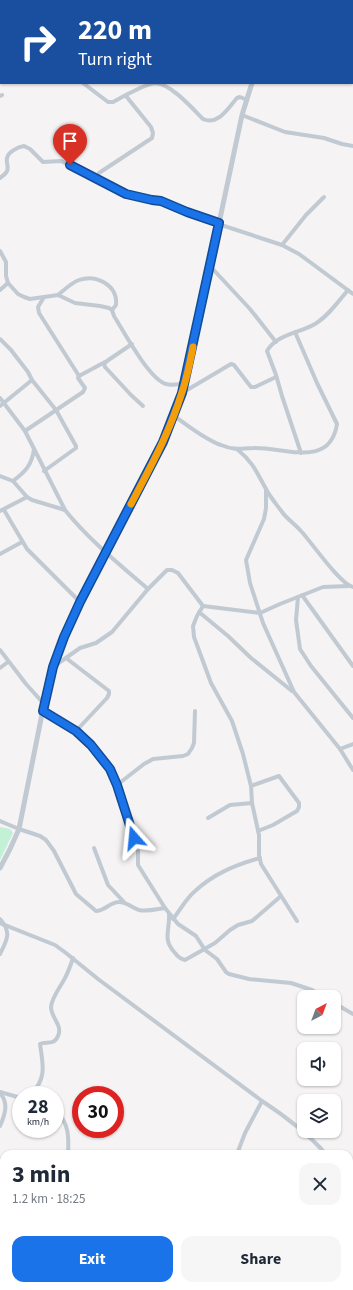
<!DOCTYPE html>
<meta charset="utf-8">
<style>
:root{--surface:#fff;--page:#f6f6f7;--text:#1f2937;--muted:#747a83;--accent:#1a73e8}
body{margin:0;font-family:"Source Sans 3",sans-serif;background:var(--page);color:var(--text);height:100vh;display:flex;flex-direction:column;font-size:15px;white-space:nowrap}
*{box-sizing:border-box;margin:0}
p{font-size:13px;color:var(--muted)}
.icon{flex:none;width:22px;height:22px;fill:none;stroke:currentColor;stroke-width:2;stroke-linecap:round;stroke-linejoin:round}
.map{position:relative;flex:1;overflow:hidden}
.sheet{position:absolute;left:0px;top:1150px;width:353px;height:140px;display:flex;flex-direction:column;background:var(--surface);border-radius:12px 12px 0 0;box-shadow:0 1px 3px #0004}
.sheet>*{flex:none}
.hud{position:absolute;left:0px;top:0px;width:353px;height:84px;box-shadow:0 1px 3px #0004;background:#1a4fa0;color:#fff;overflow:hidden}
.needle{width:26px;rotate:41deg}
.tools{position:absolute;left:297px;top:990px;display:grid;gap:8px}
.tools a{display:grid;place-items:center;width:44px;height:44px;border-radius:8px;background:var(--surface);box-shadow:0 1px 3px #0004;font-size:20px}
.speed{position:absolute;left:12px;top:1086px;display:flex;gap:8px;font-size:20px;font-weight:700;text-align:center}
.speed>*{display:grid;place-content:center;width:52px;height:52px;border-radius:50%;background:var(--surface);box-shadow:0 1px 3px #0004;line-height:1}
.speed small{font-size:10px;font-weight:400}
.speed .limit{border:6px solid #d22;background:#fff;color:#111}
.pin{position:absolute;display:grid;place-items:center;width:34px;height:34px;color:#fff;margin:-41px -17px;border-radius:50% 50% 50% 0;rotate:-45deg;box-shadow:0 0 4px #0007}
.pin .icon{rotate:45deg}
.me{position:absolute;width:44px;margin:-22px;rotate:342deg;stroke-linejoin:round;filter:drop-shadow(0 0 3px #0008)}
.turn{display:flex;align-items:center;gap:14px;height:84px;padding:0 12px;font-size:18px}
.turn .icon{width:52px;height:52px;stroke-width:2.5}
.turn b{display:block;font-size:28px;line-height:34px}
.round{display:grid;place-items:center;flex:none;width:42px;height:42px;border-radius:12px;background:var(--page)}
.headline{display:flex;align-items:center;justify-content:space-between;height:68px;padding:0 12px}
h1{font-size:24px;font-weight:700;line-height:30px}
.primary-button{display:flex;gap:8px;margin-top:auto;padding:8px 12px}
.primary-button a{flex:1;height:46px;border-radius:12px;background:var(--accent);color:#fff;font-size:16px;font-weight:700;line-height:46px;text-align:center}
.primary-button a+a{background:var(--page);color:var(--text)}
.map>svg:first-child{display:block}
.green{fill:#c3f1d5}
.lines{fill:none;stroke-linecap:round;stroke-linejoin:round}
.minor{stroke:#c1cad2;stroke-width:4}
.tertiary{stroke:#c1cad2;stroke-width:5}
.route-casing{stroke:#114b97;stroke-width:10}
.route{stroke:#1a73e8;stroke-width:7}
.slow{stroke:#f59e0b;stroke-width:7}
</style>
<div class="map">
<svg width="353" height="1290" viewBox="0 0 353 1290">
<rect width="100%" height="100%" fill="#f5f3f3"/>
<!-- green -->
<polygon class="green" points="0,827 10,829 13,833 0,860"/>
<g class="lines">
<!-- minor -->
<g class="minor">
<polyline points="55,0 55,1"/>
<polyline points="172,1 174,0"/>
<polyline points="0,63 1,63"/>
<path d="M83 83 108 102H113C122 97 147 83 156 83 171 84 193 109 203 119 218 126 228 108 237 98L240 97 247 100"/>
<polyline points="0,96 2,95"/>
<polyline points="242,115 285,132 324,138 342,144 353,146"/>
<path d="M0 178C2 176 6 174 7 171 9 167 6 163 7 158 8 152 18 147 24 146L30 149 43 162 61 161 126 194 152 200 161 201 200 218 282 245 299 254 353 294"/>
<polyline points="96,178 99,173 152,138 153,133 151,127 126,96"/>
<polyline points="282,245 306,215 324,197"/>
<path d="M0 251 6 262V276L8 283 18 294 24 297 30 299 58 295 75 303 100 306 109 308 112 310 114 316C124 332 149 379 166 384 172 386 179 384 185 383"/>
<polyline points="210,266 250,309 276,342"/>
<polyline points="0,290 8,283"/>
<path d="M58 295C64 290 71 283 79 280 96 274 118 285 116 305L112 310"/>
<polyline points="44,297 38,307 39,313 79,376"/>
<polyline points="0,339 11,350 28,372 32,380 56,410 76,446 76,448 44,471"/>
<polyline points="132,344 107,361 104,364 105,367 131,395 143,406"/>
<polyline points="182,393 231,364 234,365 251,387 255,387 276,377"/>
<path d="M0 398 25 431 65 510C88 539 120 565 148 589L167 570H172L178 573 203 606 197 616 193 626 194 637 211 683 232 721 243 754 251 786 252 803 259 835V855L261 864 297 921"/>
<polyline points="0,406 32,380"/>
<path d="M174 416C189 426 204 439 221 445 236 451 240 448 254 448 284 447 330 469 337 424L317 383 295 332"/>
<polyline points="25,431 83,392 85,388 78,378 79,376 105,362"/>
<path d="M238 450C253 462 257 473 266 489 270 497 277 505 282 512 287 519 295 524 301 531 312 543 340 584 353 587"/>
<path d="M301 453 282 396 276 375 267 351C277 334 300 333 315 324 328 316 338 302 348 290"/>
<polyline points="0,476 13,481 27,497 32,500 65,510"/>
<path d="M13 481C25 472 32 465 34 449"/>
<polyline points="266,489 266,508 264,519 246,560 250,583 263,623 294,692 340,749 353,770"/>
<polyline points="4,510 27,549 80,602"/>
<polyline points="0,511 27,497"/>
<polyline points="0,554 22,542"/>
<polyline points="302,595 353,666"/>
<polyline points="298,597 296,620 300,649 311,666 353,718"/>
<polyline points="203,606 260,613 280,604 323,587 349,586"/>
<polyline points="199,612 228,636 251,658 292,691"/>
<polyline points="0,650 26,684 44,704"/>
<polyline points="66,658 109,691 109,694 107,698 76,731"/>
<polyline points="53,667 80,648 96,643 112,632 148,589"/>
<polyline points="0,668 8,662"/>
<polyline points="43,711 76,731 91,745 110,769 117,785 138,850 138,865 165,908 178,924 196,936 205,950 217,959 226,972 229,974 249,979 291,983 312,990 324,997"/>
<polyline points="340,749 353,744"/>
<polyline points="117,785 144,764 153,759 183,756 188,754 192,748 194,743 195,711"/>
<polyline points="251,786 279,776 299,803 299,807 297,811 273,825 258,831"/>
<polyline points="208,818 230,805 252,803"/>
<path d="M0 821 19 829 40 836 46 840 54 851 76 894 96 911C105 911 110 902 119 902 127 902 132 908 139 910 147 912 157 909 165 908"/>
<polyline points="94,848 108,885 124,902"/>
<path d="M169 914C170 931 162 939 175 953 178 957 180 959 185 960L215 943 230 930 238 925 252 921 281 896"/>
<path d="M0 919C12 932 7 940 0 954"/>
<path d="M173 919C180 910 186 899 194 892 213 874 235 865 260 858"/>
<path d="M0 923 55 945 66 953 98 979 262 1101C285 1116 308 1134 326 1154"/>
<polyline points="334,1003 353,1014"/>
<polyline points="0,1092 21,1098"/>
<path d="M0 1093C9 1103 5 1115 0 1126"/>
<path d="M31 1095C47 1077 43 1066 40 1044 46 1041 54 1046 58 1036 63 1025 51 1018 51 1007 52 996 62 985 66 976 69 970 71 964 73 958"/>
<path d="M55 1110C69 1122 69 1137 68 1154"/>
<polyline points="237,1154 245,1133 262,1101"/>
<polyline points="0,1166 4,1166"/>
<polyline points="349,1177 353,1192"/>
<polyline points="0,1191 4,1193"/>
<polyline points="0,1278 4,1280"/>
<polyline points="23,1286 35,1290"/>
<polyline points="182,1290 183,1286"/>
<polyline points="255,1290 258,1286"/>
</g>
<!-- tertiary -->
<g class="tertiary">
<polyline points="280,1 281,0"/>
<polyline points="0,868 10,849 19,829 44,704 53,667 59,648 75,612 163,442 182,393 190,360 242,115 252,83"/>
</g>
</g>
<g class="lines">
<defs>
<polyline id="route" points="70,165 126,194 152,200 161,201 187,212 219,223 182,393 163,442 80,602 64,637 53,667 43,711 76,731 91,745 110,769 117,785 134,838"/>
</defs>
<!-- route casing -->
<use href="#route" class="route-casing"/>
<!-- route -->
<use href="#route" class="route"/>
<!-- slow -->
<path class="slow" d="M131 504C150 468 170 432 182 392 187 378 190 362 193 347"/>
</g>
</svg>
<div class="tools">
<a><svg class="needle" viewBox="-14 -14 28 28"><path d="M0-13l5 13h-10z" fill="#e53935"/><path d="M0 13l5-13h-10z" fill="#747a83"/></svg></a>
<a><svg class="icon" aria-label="sound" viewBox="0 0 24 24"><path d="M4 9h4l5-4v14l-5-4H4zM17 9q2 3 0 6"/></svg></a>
<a><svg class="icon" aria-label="layers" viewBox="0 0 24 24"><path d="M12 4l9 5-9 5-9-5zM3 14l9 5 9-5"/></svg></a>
</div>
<div class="speed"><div>28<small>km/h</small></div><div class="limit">30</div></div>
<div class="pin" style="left:70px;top:165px;background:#d93025"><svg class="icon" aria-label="arrive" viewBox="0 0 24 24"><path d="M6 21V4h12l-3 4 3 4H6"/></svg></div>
<svg class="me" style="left:134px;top:838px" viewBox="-20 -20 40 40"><path d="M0-17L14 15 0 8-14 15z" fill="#1a73e8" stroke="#fff" stroke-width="4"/></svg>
<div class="hud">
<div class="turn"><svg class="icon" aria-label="right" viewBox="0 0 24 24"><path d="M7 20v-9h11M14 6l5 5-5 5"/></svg><div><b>220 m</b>Turn right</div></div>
</div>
<section class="sheet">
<div class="headline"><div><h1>3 min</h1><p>1.2 km · 18:25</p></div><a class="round"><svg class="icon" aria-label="close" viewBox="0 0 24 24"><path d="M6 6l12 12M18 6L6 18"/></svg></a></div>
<div class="primary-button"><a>Exit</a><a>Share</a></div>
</section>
</div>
